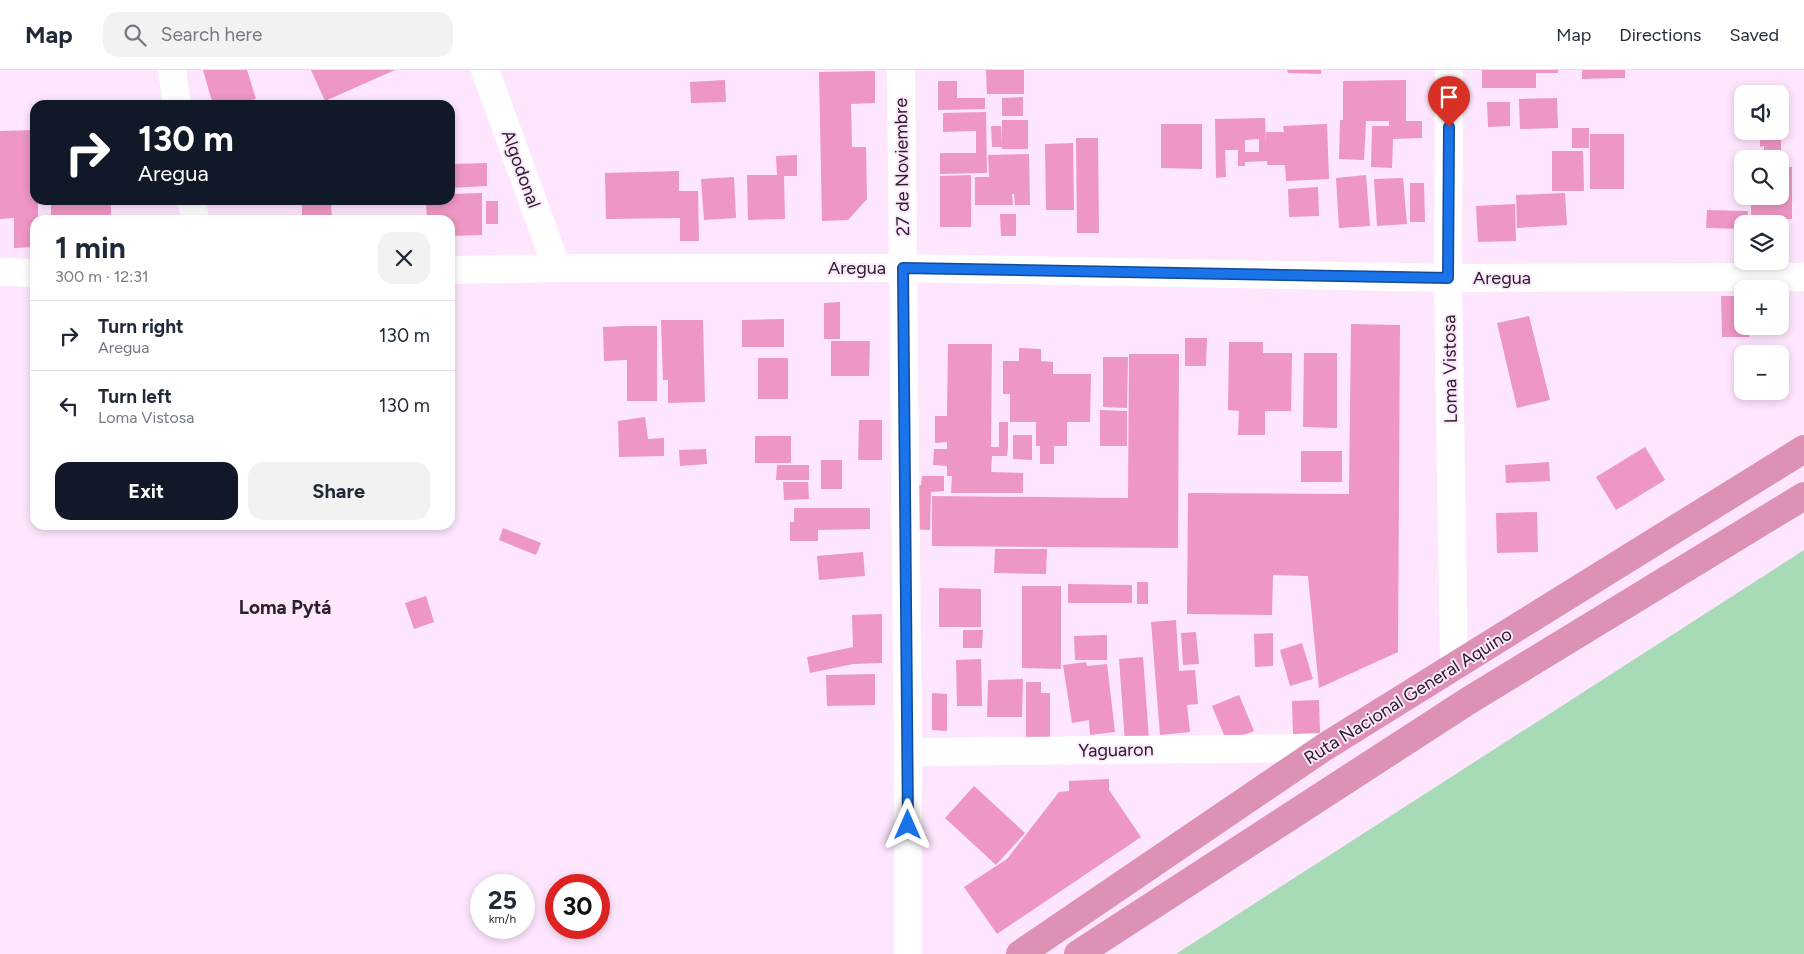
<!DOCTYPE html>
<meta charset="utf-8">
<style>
:root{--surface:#fff;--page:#f2f2f3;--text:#1f2937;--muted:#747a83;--line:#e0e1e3;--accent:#111827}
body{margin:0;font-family:Figtree,sans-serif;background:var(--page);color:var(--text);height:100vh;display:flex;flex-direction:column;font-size:19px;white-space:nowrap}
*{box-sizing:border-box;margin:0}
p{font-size:16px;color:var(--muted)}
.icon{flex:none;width:28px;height:28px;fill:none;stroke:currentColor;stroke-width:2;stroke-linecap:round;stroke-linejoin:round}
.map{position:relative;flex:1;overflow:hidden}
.drawer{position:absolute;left:30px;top:145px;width:425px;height:315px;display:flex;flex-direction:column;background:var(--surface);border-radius:15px;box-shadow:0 2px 8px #0003}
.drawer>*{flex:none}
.guide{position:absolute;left:30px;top:30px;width:425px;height:105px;border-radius:15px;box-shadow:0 2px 8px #0003;background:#111827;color:#fff;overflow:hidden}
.controls{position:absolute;left:1734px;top:15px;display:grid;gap:10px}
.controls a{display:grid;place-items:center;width:55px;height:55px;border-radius:10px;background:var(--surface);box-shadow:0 2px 8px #0003;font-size:25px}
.speed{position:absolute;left:470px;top:804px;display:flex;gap:10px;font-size:25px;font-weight:700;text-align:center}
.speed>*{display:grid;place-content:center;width:65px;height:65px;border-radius:50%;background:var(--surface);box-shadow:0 2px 8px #0003;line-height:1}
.speed small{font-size:12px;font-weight:400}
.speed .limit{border:8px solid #d22;background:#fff;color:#111}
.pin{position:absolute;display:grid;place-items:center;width:42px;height:42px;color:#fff;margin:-51px -21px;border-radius:50% 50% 50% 0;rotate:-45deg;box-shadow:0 0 5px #0007}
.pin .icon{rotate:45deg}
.me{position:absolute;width:55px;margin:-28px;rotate:0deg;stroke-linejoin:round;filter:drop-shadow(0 0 4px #0008)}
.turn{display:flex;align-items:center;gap:18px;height:105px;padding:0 25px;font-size:22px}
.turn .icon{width:65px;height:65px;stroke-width:2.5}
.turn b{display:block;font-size:35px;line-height:42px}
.round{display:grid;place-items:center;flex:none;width:52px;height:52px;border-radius:15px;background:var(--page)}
.headline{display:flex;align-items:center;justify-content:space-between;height:85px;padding:0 25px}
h1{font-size:30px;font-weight:700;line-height:38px}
.cta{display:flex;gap:10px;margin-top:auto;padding:10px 25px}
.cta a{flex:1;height:58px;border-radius:15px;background:var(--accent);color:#fff;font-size:20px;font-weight:700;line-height:58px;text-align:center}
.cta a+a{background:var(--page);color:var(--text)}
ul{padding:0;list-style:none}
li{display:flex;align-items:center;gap:15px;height:70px;padding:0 25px;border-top:1px solid var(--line)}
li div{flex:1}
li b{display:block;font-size:19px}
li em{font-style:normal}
header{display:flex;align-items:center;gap:30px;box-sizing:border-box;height:70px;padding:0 25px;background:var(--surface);border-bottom:1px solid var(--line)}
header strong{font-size:24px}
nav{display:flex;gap:28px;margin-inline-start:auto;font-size:18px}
.search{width:350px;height:45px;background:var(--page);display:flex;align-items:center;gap:12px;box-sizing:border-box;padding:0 18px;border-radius:15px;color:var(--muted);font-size:19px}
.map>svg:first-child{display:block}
.green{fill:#a6dbb6}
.building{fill:#ee96c4;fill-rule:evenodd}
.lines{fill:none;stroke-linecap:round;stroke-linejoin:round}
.minor{stroke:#fff;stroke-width:28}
.highway{stroke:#dd91b4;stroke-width:28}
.route-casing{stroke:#114b97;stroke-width:12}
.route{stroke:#1a73e8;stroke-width:9}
.labels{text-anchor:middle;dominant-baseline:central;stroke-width:4;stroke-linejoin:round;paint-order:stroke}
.street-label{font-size:18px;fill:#2a212a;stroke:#fee6fe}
.neighbourhood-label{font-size:19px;font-weight:bold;fill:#2a212a;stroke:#fee6fe}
</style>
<header>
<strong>Map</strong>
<div class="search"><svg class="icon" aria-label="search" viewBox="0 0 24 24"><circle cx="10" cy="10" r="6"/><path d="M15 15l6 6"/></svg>Search here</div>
<nav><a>Map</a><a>Directions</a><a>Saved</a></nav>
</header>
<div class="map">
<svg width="1804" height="884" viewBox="0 0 1804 884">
<rect width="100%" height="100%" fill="#fee6fe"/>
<!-- green -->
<polygon class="green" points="1804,480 1804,884 1176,884"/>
<!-- building -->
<g class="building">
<polygon points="203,0 247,0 256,29 235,35 213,35"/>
<polygon points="311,0 395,0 325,31"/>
<polygon points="986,0 1024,0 1024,24 987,24"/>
<polygon points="1287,0 1321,0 1321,4 1288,3"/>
<polygon points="1482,0 1558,0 1558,3 1536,3 1536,18 1482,18"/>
<polygon points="1582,0 1625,0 1625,8 1582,9"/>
<polygon points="875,1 875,33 851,34 852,77 866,77 867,129 848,150 822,151 819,2"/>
<polygon points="725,10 726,32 691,33 690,12"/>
<polygon points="1406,10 1406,51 1422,51 1422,68 1393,69 1392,98 1371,97 1372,56 1389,56 1389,51 1366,51 1364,90 1339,89 1340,50 1343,50 1343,11"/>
<polygon points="938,11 957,11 957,28 985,28 985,39 938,40"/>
<polygon points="1023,27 1023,46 1002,46 1002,28"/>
<polygon points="1557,28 1558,58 1520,59 1519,29"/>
<polygon points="1487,32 1510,32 1510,56 1488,57"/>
<polygon points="986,42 987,103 940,104 940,83 976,83 976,61 943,62 943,43"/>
<path d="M1265 48 1266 74V62H1284L1283 56 1327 54 1329 109 1286 111 1285 95H1267V91L1245 92V96H1238V80H1225L1226 107 1216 108 1215 49ZM1259 69V82H1245V70Z"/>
<polygon points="1002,50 1028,50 1028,79 1002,79 1002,77 992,77 991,56 1001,56 1002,73"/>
<polygon points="1161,54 1202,54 1202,99 1161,98"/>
<rect x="1572" y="58" width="17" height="20"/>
<polygon points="35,60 35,130 38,130 38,146 49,145 49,150 35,150 35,177 14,178 14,148 0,149 0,61"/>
<polygon points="1760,61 1781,61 1781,89 1764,89 1764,76 1760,77"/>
<rect x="1590" y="64" width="34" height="55"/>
<polygon points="1076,68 1098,68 1099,163 1077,163"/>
<polygon points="1073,73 1074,140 1046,140 1045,74"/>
<polygon points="1552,81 1583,81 1584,121 1552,121"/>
<polygon points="1029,84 1030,135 1015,135 1014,124 1012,124 1013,135 975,135 975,107 989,107 988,85"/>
<polygon points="797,85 797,106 784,106 785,149 748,150 747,105 777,105 776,86"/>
<polygon points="487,93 487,116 450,118 450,94"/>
<polygon points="1780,97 1792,97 1792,149 1751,149 1751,126 1780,126"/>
<polygon points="679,101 679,121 698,121 699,171 680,171 680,148 606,149 605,103"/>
<polygon points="971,105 971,157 940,157 940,106"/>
<polygon points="1366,105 1370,156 1339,158 1336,108"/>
<polygon points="734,107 736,148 704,150 701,109"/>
<polygon points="1403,108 1407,154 1377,156 1374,109"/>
<polygon points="1410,113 1424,113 1425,152 1410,152"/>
<polygon points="1318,117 1319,146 1289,147 1288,119"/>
<polygon points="482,123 482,165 450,166 450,150 427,150 426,130 450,130 450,124"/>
<polygon points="1565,123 1567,155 1517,158 1516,125"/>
<rect x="51" y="130" width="60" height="20"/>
<polygon points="302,130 340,130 340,133 331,133 332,150 302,150"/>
<rect x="486" y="131" width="12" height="23"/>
<polygon points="1515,134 1516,171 1478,172 1476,136"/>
<polygon points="1707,140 1748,141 1748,154 1742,154 1742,159 1706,158"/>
<polygon points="1000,144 1016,144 1016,166 1001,166"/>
<polygon points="1721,226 1742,226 1742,256 1749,256 1749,267 1722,267"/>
<polygon points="840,232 840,269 824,269 824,233"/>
<polygon points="1529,246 1550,330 1517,338 1497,253"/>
<polygon points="784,249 784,277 742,277 742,250"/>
<polygon points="661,250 703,250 705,332 668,333 668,310 663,310"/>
<polygon points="1351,254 1400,255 1398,582 1319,618 1308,506 1273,505 1272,545 1187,544 1188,423 1349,424"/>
<polygon points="627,256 657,256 657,331 627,331 627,290 604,291 603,257"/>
<polygon points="1185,268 1207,268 1206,296 1185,296"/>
<polygon points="831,271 870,271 869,306 831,306"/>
<polygon points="1229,272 1263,272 1263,283 1292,283 1291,341 1265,341 1265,365 1238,365 1239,341 1228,340"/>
<polygon points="948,274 992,274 991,377 999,377 999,352 1008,352 1008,377 1007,386 992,386 991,402 1023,403 1023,423 951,423 952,406 947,406 947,396 933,395 934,379 947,379 947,372 935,373 935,346 947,346"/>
<polygon points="1019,278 1041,279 1041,291 1053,292 1053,304 1091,304 1090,352 1067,352 1067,376 1054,376 1054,394 1040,394 1040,376 1036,376 1036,352 1010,352 1010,324 1003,324 1003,291 1019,291"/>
<polygon points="1304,283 1337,283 1337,358 1303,357"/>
<polygon points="1129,284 1179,284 1178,478 932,476 932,426 1128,428"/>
<polygon points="1103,287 1128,287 1127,338 1103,337"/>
<rect x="758" y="288" width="30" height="41"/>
<polygon points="1100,340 1127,341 1127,376 1100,376"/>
<polygon points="645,347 648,369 664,368 664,386 619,387 618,351"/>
<polygon points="859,350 882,350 882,390 858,390"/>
<polygon points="1013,365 1032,365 1032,390 1013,389"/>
<rect x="755" y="366" width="36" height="27"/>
<polygon points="1645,377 1665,410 1616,440 1596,407"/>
<polygon points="706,379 707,394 680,396 679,380"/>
<rect x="1301" y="381" width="41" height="31"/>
<rect x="821" y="390" width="21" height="29"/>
<polygon points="1549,392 1550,411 1506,413 1505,395"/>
<polygon points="777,395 809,395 809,410 776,410"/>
<polygon points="922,406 944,406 944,421 931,422 930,460 911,459 911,415 921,415"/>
<polygon points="783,412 808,412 809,429 784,430"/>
<polygon points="794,438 870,438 870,459 818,460 818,471 790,471 790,452 794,452"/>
<polygon points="1537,442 1538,482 1497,483 1496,443"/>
<polygon points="503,458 541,473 536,485 499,470"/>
<polygon points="995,479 1047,479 1046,504 994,503"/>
<polygon points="863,482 865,506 819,510 817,486"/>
<rect x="1137" y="512" width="11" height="22"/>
<polygon points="1068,514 1132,515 1132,533 1068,533"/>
<polygon points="1022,516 1061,516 1061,599 1022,598"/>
<polygon points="939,518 981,519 981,557 939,557"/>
<polygon points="426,526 434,552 414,559 405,533"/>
<polygon points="882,544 882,593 853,594 810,603 807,587 853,577 852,545"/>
<polygon points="1176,550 1179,601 1195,600 1198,634 1187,635 1190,662 1160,665 1151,552"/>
<polygon points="963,560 983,560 982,578 963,578"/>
<polygon points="1196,562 1199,594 1183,595 1181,563"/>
<polygon points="1273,563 1273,596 1255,597 1254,564"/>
<polygon points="1107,565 1107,590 1075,590 1074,566"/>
<polygon points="1302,573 1313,609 1290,616 1280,580"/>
<polygon points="1143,587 1149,670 1125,672 1119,589"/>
<polygon points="981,589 982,636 957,636 956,590"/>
<polygon points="1086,592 1087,596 1107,594 1115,662 1090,665 1089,650 1072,653 1063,595"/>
<polygon points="875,604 875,635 827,636 826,605"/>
<polygon points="1023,609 1022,647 987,647 988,610"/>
<polygon points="1026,612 1041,612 1041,623 1050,623 1050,677 1026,677"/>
<polygon points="932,623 947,624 947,661 932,660"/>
<polygon points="1239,625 1254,661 1227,672 1212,636"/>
<polygon points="1319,630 1320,663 1293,664 1292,631"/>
<polygon points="1109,709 1109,720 1141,767 997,864 964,817 1007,789 1059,722 1069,721 1069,711"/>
<polygon points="974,716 1025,763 996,795 945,748"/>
</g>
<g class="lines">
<!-- minor -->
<g class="minor">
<polyline points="172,0 177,35"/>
<polyline points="485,0 557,198"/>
<polyline points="901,0 908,682 908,884"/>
<polyline points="1449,0 1448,208 1454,597"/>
<polyline points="192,130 195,150"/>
<polyline points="450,200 557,198 903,198 1448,208 1804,207"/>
<polyline points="0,202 35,203"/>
<polyline points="908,682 1323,678"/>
</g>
<!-- highway -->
<g class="highway">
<polyline points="1020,884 1323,678 1804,379"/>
<polyline points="1078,884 1468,631 1804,426"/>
</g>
</g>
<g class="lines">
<defs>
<polyline id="route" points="908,755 903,198 1448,208 1449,57"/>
</defs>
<!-- route casing -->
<use href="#route" class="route-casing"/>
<!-- route -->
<use href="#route" class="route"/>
</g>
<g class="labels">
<!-- street labels -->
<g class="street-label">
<text transform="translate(902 97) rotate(-91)">27 de Noviembre</text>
<text transform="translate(521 99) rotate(70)">Algodonal</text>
<text x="857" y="198">Aregua</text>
<text x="1502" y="208">Aregua</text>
<text transform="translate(1450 299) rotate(-91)">Loma Vistosa</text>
<text transform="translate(1408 626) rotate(-32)">Ruta Nacional General Aquino</text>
<text transform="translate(1116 680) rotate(-1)">Yaguaron</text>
</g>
<!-- neighbourhood labels -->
<g class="neighbourhood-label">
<text x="285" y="537">Loma Pytá</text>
</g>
</g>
</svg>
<div class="controls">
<a><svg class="icon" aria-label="sound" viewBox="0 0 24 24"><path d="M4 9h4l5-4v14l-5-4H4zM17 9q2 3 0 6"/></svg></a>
<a><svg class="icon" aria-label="search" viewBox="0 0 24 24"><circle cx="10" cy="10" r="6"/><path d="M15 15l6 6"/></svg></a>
<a><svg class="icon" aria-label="layers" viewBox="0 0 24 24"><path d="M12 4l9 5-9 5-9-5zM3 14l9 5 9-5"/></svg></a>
<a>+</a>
<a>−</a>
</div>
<div class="speed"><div>25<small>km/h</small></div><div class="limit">30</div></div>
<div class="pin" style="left:1449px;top:57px;background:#d93025"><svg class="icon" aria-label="arrive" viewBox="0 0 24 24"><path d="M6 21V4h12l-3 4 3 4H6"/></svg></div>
<svg class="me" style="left:908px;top:755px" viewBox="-20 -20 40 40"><path d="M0-17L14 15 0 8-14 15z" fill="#1a73e8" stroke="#fff" stroke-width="4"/></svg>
<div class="guide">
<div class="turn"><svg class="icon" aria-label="right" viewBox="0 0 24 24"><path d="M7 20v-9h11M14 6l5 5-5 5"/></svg><div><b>130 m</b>Aregua</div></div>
</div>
<section class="drawer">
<div class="headline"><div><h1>1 min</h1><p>300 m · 12:31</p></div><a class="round"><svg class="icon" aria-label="close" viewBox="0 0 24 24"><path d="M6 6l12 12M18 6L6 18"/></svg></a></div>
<ul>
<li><svg class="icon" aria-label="right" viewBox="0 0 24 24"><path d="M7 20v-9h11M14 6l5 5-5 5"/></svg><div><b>Turn right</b><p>Aregua</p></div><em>130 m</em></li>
<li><svg class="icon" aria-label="left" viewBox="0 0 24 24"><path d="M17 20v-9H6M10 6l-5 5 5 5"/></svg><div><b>Turn left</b><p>Loma Vistosa</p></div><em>130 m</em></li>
</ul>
<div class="cta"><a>Exit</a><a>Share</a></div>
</section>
</div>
